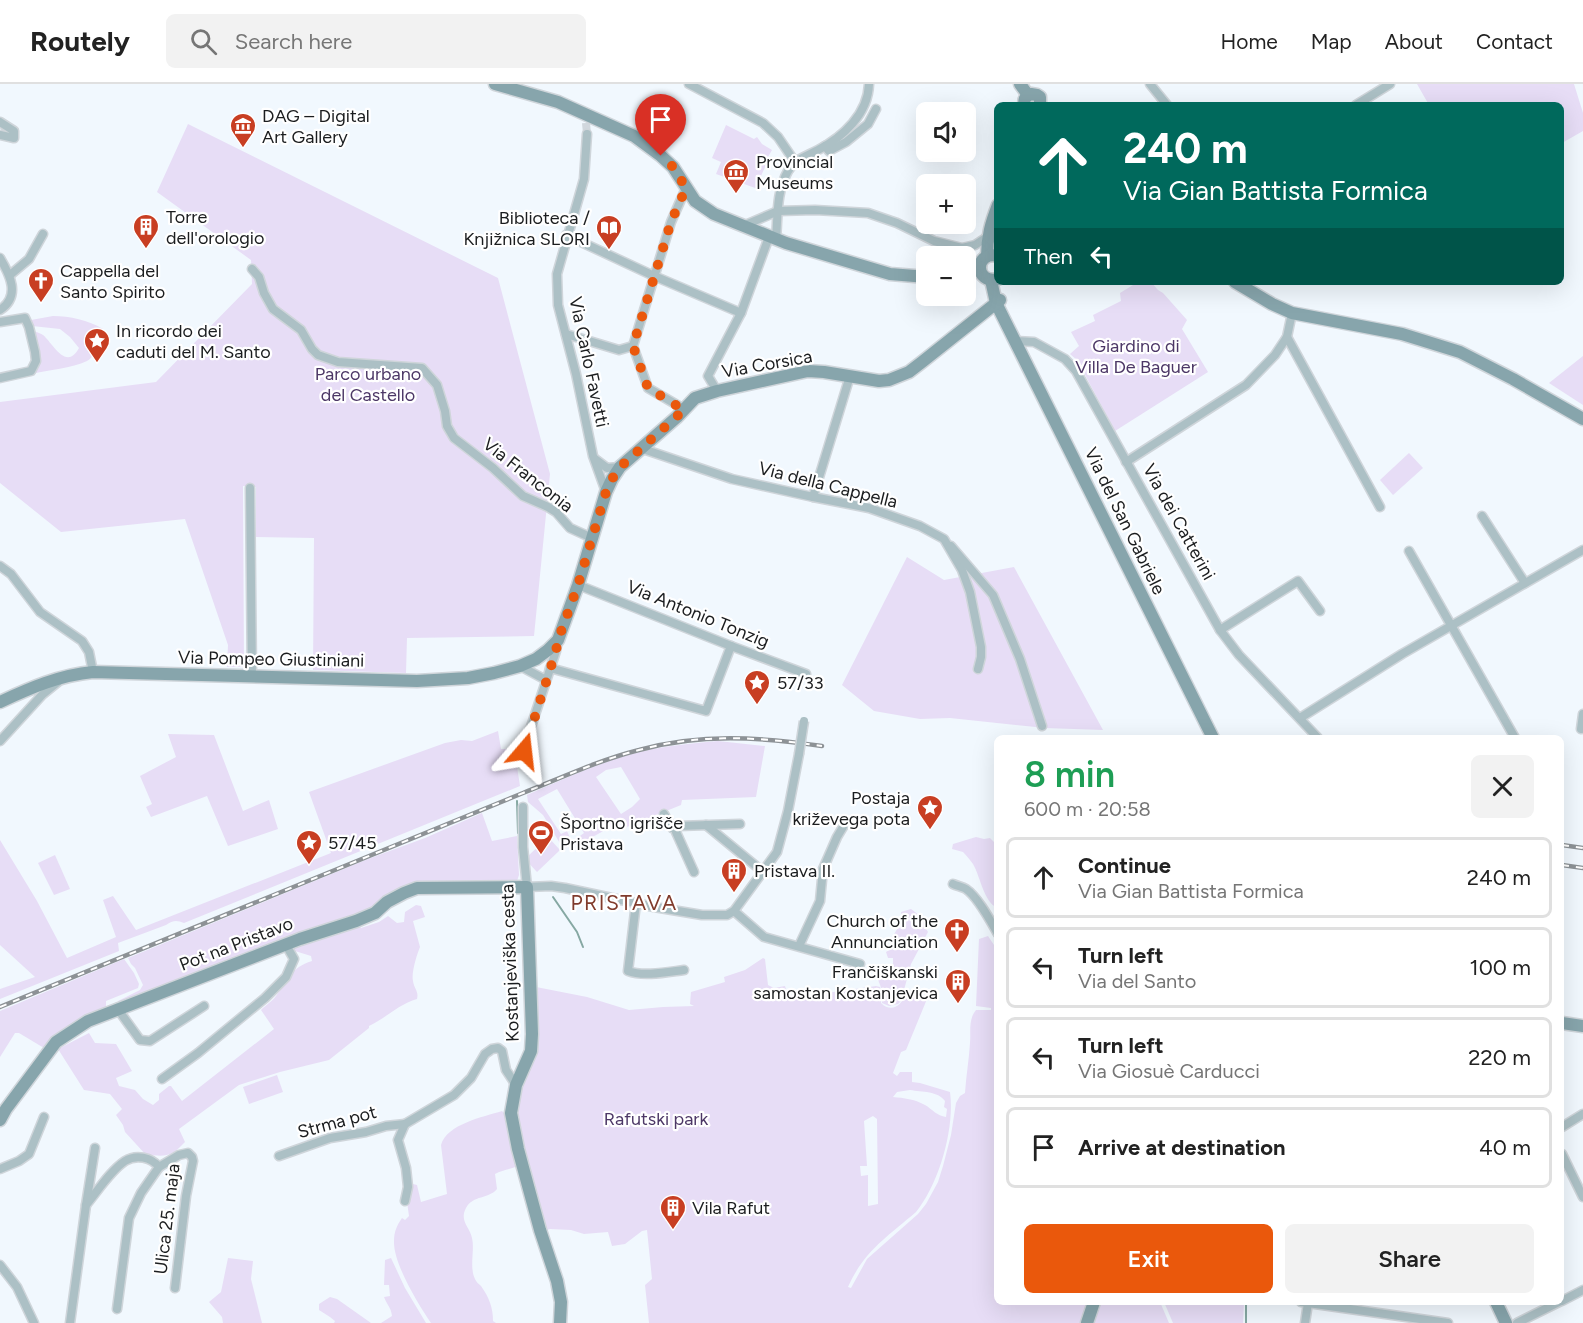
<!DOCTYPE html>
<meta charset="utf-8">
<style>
:root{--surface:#fff;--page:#f2f2f2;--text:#222;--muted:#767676;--line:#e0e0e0;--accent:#ea580c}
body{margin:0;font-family:Figtree,sans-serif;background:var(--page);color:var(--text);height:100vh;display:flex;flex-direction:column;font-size:22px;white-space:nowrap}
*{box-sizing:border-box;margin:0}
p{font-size:20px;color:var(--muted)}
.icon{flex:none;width:33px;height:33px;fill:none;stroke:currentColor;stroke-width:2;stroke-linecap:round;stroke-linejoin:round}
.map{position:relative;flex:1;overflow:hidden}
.side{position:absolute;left:994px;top:651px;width:570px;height:570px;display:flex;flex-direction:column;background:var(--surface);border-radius:9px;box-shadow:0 6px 24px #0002}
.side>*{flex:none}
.top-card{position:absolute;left:994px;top:18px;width:570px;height:183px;border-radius:9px;box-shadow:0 6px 24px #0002;background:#00695c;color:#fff;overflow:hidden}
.tools{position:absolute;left:916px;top:18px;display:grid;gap:12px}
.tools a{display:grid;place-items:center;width:60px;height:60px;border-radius:9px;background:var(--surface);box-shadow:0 6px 24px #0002;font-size:30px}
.pin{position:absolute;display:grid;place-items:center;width:51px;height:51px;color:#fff;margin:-62px -26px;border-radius:50% 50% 50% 0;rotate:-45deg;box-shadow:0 0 6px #0007}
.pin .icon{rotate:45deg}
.me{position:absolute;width:66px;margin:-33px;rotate:17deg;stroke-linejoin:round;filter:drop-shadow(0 0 4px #0008)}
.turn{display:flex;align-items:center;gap:21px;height:126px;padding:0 30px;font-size:27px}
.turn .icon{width:78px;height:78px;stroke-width:2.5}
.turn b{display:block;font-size:42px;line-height:51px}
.then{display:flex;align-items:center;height:57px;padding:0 30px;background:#0003;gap:12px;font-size:22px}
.round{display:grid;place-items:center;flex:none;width:63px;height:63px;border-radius:9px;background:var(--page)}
.overview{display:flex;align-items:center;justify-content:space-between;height:102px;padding:0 30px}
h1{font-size:36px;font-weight:600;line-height:45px;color:#1e9e55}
.action{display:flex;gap:12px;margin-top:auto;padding:12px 30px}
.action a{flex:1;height:69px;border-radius:9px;background:var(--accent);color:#fff;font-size:24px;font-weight:600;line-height:69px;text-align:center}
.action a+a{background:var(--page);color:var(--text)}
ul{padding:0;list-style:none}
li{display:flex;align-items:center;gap:18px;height:81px;margin:0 12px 9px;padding:0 18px;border:3px solid var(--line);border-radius:9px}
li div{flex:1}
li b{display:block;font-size:22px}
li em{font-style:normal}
header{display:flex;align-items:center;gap:36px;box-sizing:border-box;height:84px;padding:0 30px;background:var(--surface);border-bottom:2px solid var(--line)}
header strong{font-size:28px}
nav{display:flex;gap:33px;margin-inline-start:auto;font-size:21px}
.search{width:420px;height:54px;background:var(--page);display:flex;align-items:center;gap:15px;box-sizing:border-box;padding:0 21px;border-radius:9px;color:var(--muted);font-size:22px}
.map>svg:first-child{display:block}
.green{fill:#e7ddf6;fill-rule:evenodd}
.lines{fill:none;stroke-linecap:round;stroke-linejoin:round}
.stream{stroke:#86a8a3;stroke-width:2}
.street-tunnel{stroke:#d1d7dd;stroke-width:8;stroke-dasharray:8 4;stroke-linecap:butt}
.street-casing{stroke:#cfd5da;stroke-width:11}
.secondary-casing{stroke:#cfd5da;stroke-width:15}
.street{stroke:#acc0c5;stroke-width:8}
.secondary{stroke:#87a5ac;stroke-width:12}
.rail-casing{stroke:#8d9296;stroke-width:4.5}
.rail{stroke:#fff;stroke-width:2;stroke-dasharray:7;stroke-linecap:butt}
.street-bridge-casing{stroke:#cfd5da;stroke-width:11;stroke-linecap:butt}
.street-bridge{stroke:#acc0c5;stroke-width:8}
.route{stroke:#ea580c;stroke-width:10;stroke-dasharray:0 18}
.labels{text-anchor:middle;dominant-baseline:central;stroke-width:4.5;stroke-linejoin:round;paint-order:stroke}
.poi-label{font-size:18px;fill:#1b1d1f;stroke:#fff;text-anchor:start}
.park-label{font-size:18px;fill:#4c3766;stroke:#fff}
.street-label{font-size:18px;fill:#1b1d1f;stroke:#fff}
.quarter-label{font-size:21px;letter-spacing:1.5px;fill:#803b2c;stroke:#fff}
</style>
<header>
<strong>Routely</strong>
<div class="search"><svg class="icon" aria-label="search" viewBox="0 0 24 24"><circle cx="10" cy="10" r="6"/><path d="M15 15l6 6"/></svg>Search here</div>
<nav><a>Home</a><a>Map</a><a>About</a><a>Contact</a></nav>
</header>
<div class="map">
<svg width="1583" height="1239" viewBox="0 0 1583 1239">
<rect width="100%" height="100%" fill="#f1f8fe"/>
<!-- green -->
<g class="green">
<polygon points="1417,0 1574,0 1583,29 1583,47 1562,59 1562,21 1429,21"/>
<polygon points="188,40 498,194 550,390 534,552 407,554 406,589 313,586 314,454 256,453 256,403 243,402 244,583 227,583 228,561 185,435 61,448 0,399 0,318 156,298 252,200 251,176 157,108"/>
<polygon points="726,41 754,55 757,53 762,60 772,66 768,73 769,74 761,92 762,93 758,105 716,90 721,78 712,74"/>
<polygon points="1138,198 1151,198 1158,206 1163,209 1187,236 1182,245 1208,288 1115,347 1077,276 1070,270 1079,262 1071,248 1095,237 1093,231 1121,217 1120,209"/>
<path d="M53 232C70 232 88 236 103 245 105 255 96 272 87 277 72 284 48 286 32 290L33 247C37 248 40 249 43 251 52 258 66 288 79 264L70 253 60 245 32 242 31 236Z"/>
<polygon points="1583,272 1583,321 1549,299"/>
<polygon points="1409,369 1423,384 1393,411 1380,396"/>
<polygon points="907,473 944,496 1014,483 1103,646 1045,644 950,634 920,635 874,627 842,601"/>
<path d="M498 647 501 665H516L515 670 520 702 184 839C177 836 173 836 166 841L118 859 119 867 0 915V905L35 893 0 861V756L37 817 67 874 116 853 103 816 113 812 136 846 331 769 309 708 445 659 461 656 472 657Z"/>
<polygon points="168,650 214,651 243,727 269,716 278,745 228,762 207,712 151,733 146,723 152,720 140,692 176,673"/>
<path d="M718 657 765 662 756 713 682 716 681 721 627 743 623 736 589 755 578 763 573 757 584 749 557 705 538 715 561 750 567 747 572 758 564 766 543 731 528 718 527 711C568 693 609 674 653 665 675 661 696 659 718 657ZM621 683 640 715 632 723 621 730 596 693 606 686Z"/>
<polygon points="482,729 492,757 517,752 519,791 517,797 447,798 373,825 342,839 292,851 278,859 119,919 118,917 140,906 143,901 135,884 131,880 128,874 368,775 425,754"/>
<polygon points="548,753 560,766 537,788 525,775"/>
<path d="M976 753 984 755 990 754 997 761V824C983 816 981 794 973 780 970 776 967 772 963 768L952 765 953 760Z"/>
<polygon points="55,771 70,805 54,811 38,779"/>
<path d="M416 821 421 822 425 833 413 837 420 863C417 870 411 889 413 897 414 905 419 907 417 915 399 920 386 934 369 942V944L329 976 280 988 239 1001 179 1045 185 1058C170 1074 167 1072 146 1071L125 1048 123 1041 116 1031 122 1025 110 1010 84 1006 58 965 89 949 95 959 116 960 132 987 116 994 119 1002 135 1006 143 1015 153 1021 159 1016V1010L169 1002H171L182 1017 274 945 261 926C266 921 274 916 278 909 292 893 290 884 312 877L311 872 295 867V864L300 859 358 840 361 844 379 838 388 832 397 839 404 838 405 828Z"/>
<path d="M911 825 927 837 925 843 928 848 911 880 901 917 898 920 889 922 882 919C884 906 879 897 872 885L875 882 878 886H881L885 883 893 881V874H888L886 868 891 865V856L902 836 901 828Z"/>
<path d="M988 852 998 867V1218H1090L1084 1239H649L645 1201 652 1195 647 1146 642 1147 625 1160 612 1162 608 1148 584 1150 571 1146 550 1145 543 1147 511 1029 537 967 531 902 587 913 629 926 663 923 694 922 690 920 691 908 725 898 724 893 745 886 763 874 765 875 768 901 774 904 785 902 788 912 802 910 805 912 876 902 880 903 881 908V919C891 929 902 922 905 910L927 915 906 966 901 968 893 989 897 992 900 988H912V998L920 999 950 1008C955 1044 939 1100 916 1128 887 1153 864 1167 848 1203L851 1204 867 1175 918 1130 926 1120 938 1098 943 1082 951 1051 956 1019 960 1012 965 1009C966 992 969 976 970 959 971 947 968 936 976 926H991V924L976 922 979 855ZM910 1006C922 1008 938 1007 945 1017L944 1023 947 1025 946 1033C937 1032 932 1025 925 1021 914 1015 904 1014 893 1013L897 1008ZM873 1032 877 1035 878 1120 868 1122V1091L861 1092 860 1082H867L864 1037Z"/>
<path d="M124 875 134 889 139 900 138 904 106 917V923C83 934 62 945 44 964L19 949H15L0 973V927Z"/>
<polygon points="277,991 283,1008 249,1020 243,1003"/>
<path d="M502 1027 506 1031 518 1082C511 1085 502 1086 495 1090L497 1105C489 1115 473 1111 466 1124 459 1137 470 1143 472 1154 475 1166 469 1183 475 1195 476 1198 479 1200 481 1202 489 1213 493 1224 493 1237L496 1239H431C418 1220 393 1179 394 1157 394 1148 397 1141 402 1134L405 1136 409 1132 407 1118 409 1099 417 1101 421 1118 447 1110 441 1061C447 1040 483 1033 502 1027Z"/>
<polygon points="228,1174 253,1177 251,1195 262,1239 223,1239 222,1233 209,1218 221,1208"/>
<path d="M391 1174 405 1204 426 1239H381L392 1232C391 1223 387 1221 384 1213L390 1212 389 1201H384L385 1176Z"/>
<polygon points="330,1213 337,1215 371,1239 334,1239 335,1237 330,1233 319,1226 319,1220"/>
<polygon points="1098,1218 1160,1218 1169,1239 1090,1239"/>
<polygon points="1164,1218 1244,1218 1243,1239 1173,1239"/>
</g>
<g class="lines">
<!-- stream -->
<g class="stream">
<polyline points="517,717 518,749"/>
<polyline points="553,813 577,848 583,863"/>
<polyline points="1246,1239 1246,1218"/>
</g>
<!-- street-tunnel -->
<polyline class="street-tunnel" points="586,39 587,50"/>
<defs>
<g id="street">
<polyline points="689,0 763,39 778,53 795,78"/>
<polyline points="1150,0 1167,21"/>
<polyline points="1356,21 1390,0"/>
<polyline points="0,38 14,47 14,54 0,51"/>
<polyline points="587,50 584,95 557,190 558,221 576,290 593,372 606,408"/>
<polyline points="825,62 829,67 846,58 868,40 876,25"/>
<polyline points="743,142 778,127 815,126 868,129 897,139 934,157 962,164 975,161 987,153"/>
<polyline points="566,151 654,192 741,229"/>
<path d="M776 155C778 132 776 108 788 87 794 76 807 72 818 66 843 53 868 30 869 0"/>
<path d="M0 174C10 191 21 212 0 226"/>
<polyline points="252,185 259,193 264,209 273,225 301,246 312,265 318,271 338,278 422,284 437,301 445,327 447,342 454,354 493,384 523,412 548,423 556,428 570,444 592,454"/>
<polyline points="10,191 29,175 43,150"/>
<polyline points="0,238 25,234 29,243 35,268 36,277 31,287 0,294"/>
<polyline points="566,250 619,266 633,262"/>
<polyline points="1287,253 1380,423"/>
<polyline points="1015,257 1034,258 1065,275 1076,287 1220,546 1239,571 1318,654"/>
<polyline points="717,307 708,292 741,229 769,153"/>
<polyline points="684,325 648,304 633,262 671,138 686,104"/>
<polyline points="640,364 732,395 813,413 869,424 920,442 944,455 962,486 970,508 981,563 981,573 978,585"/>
<polyline points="595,375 607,384 620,383"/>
<polyline points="1126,378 1246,301 1275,271 1287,253 1292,229"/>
<polyline points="250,404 252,593"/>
<polyline points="813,413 850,292"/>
<polyline points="1482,432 1525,499"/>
<polyline points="951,462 993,511 1020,575 1042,642"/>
<polyline points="1409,467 1515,654"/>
<polyline points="0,482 11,490 40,528 82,557 89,568 93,588"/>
<polyline points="578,501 731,562 806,590"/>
<polyline points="1220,546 1298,497 1320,527"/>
<polyline points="520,582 546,596"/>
<polyline points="550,584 706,627 731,562"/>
<polyline points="1300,634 1402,570 1583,466"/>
<polyline points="1581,645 1583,630"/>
<polyline points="0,657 42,611 58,598"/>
<polyline points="523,667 556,567 558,556"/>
<polyline points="523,723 523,763 527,803 551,802 565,804 654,823 702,831 727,831 734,827 777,768 788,727 799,670"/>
<polyline points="664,730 672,744 677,744"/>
<polyline points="706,741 762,787"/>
<polyline points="694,788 676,748 678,742 740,740"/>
<path d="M953 800C957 802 963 803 966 805 978 813 991 838 998 850"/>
<path d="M636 819 628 887C643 893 668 888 684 886"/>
<polyline points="734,827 764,853 860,880"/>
<polyline points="799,862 820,817 823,785 837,753 843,743"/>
<polyline points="117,924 140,956 150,957 204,922"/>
<polyline points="162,995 198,969 265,914 286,893 294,875 286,861"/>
<polyline points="1562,1043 1583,1030"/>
<polyline points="1562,1070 1583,1113"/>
<polyline points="279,1072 330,1054 366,1048 386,1042 405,1040"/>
<polyline points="159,1083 179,1071 188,1069 192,1073 193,1077 186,1112 175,1204"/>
<polyline points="0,1085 19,1077 29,1070 44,1033"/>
<polyline points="405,1117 408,1103 406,1084 398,1056 405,1040 454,1011 471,994 485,970 492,965 498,964 502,967 506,986 516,1001"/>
<path d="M86 1121C97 1108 110 1087 125 1077 136 1070 151 1073 159 1083L141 1109 129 1134 117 1225"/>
<polyline points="0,1181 17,1203 34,1239"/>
<polyline points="1562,1217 1583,1206"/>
<polyline points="1301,1218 1448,1239"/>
<polyline points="70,1239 86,1121 95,1064"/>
<polyline points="1305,1239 1308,1219"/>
<polyline points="1517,1239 1559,1218"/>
</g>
<g id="secondary">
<polyline points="495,0 558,18 634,52 661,72 673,83 695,117 714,130 786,159 890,190 927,193"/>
<polyline points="1020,0 1028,11"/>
<path d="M1025 21C1023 15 1026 12 1031 10L1037 11 1040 13V21"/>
<path d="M987 172C987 153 991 139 998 121"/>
<path d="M998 172C974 166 974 201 998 195"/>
<polyline points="966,189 980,183"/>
<polyline points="991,196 996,219 1213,654"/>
<polyline points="1235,198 1272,220 1292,229 1402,250 1460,268 1513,295 1583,335"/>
<path d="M0 618C30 604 60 591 93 588L417 597 468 594 494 589 520 582 536 575 548 566 558 556 578 501 606 408 612 395 620 383 677 333 695 314 717 307 808 287 824 288 879 297 889 296 909 288 922 278 1000 216"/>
<polyline points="1562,939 1583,942"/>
<polyline points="0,1036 6,1025 56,958 88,937 300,855 356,837 375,829 387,818 404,809 417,804 527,803 532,950 531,967 516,1001 511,1029 518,1065 540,1146 557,1197 561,1218 560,1239"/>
<polyline points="1496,1218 1506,1239"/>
<polyline points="1087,1239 1094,1218"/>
</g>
</defs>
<!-- street casing -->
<use href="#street" class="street-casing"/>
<!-- secondary casing -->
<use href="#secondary" class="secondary-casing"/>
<!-- street -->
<use href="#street" class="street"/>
<!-- secondary -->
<use href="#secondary" class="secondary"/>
<defs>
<g id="rail">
<polyline points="1562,761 1583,764"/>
<polyline points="1562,781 1583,784"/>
<path d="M0 923 523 709C561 694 599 676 639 666 701 649 759 653 822 662"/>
</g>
</defs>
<!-- rail casing -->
<use href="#rail" class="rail-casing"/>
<!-- rail -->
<use href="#rail" class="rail"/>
<defs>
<polyline id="street-bridge" points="799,670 804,637"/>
</defs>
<!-- street-bridge casing -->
<use href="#street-bridge" class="street-bridge-casing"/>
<!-- street-bridge -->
<use href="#street-bridge" class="street-bridge"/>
</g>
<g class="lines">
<!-- route -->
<polyline class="route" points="524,667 556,567 558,556 578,501 606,408 612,395 620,383 684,326 648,304 633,262 671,138 686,104 673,83 661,72"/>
</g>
<!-- icons -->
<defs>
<symbol id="museum-pin" viewBox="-11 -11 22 30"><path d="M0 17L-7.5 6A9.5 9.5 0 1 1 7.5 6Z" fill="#c83e22" stroke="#fff"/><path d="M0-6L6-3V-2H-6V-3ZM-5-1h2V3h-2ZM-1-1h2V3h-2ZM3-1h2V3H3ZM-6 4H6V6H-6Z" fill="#fff"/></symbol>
<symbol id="building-pin" viewBox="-11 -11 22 30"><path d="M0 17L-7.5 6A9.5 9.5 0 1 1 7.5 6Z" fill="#c83e22" stroke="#fff"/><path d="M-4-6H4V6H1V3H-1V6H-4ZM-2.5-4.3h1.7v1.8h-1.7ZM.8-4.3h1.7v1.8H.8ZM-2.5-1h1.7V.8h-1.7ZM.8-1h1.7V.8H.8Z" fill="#fff"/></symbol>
<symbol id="library-pin" viewBox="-11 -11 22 30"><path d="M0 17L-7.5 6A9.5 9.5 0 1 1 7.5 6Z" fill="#c83e22" stroke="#fff"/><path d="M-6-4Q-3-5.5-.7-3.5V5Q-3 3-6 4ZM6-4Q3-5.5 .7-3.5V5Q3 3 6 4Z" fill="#fff"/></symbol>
<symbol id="church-pin" viewBox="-11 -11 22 30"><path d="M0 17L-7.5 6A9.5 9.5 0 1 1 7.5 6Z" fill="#c83e22" stroke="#fff"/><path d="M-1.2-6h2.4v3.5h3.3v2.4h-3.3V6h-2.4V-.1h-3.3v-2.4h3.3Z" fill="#fff"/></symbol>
<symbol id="sight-pin" viewBox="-11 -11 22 30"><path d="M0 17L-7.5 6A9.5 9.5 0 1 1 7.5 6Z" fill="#c83e22" stroke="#fff"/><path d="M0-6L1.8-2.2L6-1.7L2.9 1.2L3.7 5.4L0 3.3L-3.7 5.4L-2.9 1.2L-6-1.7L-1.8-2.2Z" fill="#fff"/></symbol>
<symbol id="stadium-pin" viewBox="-11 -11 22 30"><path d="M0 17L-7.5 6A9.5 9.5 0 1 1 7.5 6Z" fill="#c83e22" stroke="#fff"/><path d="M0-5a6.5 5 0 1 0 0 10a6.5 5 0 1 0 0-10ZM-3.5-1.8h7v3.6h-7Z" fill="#fff"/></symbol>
</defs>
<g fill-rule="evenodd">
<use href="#museum-pin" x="228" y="27" width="30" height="40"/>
<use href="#museum-pin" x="721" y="73" width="30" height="40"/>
<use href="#building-pin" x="131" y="128" width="30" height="40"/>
<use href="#library-pin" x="594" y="129" width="30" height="40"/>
<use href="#church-pin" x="26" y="182" width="30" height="40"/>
<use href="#sight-pin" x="82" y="242" width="30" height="40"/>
<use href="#sight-pin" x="742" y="584" width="30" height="40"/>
<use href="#sight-pin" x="915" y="709" width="30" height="40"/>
<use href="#stadium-pin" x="526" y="734" width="30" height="40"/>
<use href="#sight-pin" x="294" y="744" width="30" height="40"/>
<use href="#building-pin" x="719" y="772" width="30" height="40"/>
<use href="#church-pin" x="942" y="832" width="30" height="40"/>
<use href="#building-pin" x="943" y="883" width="30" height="40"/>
<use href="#building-pin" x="658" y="1109" width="30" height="40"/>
</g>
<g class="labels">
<!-- poi labels -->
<g class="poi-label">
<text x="262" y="32">DAG – Digital<tspan x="262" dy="21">Art Gallery</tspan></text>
<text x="756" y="78">Provincial<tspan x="756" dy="21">Museums</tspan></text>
<text x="166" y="133">Torre<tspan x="166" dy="21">dell'orologio</tspan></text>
<text x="590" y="134" text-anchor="end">Biblioteca /<tspan x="590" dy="21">Knjižnica SLORI</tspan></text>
<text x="60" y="187">Cappella del<tspan x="60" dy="21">Santo Spirito</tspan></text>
<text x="116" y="247">In ricordo dei<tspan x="116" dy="21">caduti del M. Santo</tspan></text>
<text x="777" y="599">57/33</text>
<text x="910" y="714" text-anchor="end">Postaja<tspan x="910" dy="21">križevega pota</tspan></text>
<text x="560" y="739">Športno igrišče<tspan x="560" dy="21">Pristava</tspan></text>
<text x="328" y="759">57/45</text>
<text x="754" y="787">Pristava II.</text>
<text x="938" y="837" text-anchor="end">Church of the<tspan x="938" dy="21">Annunciation</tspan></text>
<text x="938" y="888" text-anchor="end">Frančiškanski<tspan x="938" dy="21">samostan Kostanjevica</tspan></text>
<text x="692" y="1124">Vila Rafut</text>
</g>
<!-- park labels -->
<g class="park-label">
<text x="1136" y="262">Giardino di<tspan x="1136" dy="21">Villa De Baguer</tspan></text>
<text x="368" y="290">Parco urbano<tspan x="368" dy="21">del Castello</tspan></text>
<text x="656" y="1035">Rafutski park</text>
</g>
<!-- street labels -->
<g class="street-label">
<text transform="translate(589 278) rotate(78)">Via Carlo Favetti</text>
<text transform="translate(767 280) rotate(-10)">Via Corsica</text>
<text transform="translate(528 391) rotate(38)">Via Franconia</text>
<text transform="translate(828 401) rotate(14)">Via della Cappella</text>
<text transform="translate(1125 437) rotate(64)">Via del San Gabriele</text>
<text transform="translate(1179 438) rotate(61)">Via dei Catterini</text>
<text transform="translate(698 530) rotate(22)">Via Antonio Tonzig</text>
<text transform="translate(271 575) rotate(1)">Via Pompeo Giustiniani</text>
<text transform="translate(236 860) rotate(-21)">Pot na Pristavo</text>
<text transform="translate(510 879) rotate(-92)">Kostanjeviška cesta</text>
<text transform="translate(337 1038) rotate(-15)">Strma pot</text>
<text transform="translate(167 1135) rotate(-83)">Ulica 25. maja</text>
</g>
<!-- quarter labels -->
<g class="quarter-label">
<text x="624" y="818">PRISTAVA</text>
</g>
</g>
</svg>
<div class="tools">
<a><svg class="icon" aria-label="sound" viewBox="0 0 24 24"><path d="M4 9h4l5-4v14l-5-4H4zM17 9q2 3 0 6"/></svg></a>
<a>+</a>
<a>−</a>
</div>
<div class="pin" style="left:661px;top:72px;background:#d93025"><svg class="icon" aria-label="arrive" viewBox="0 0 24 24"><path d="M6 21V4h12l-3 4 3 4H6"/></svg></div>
<svg class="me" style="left:524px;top:667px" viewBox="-20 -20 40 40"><path d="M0-17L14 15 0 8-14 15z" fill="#ea580c" stroke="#fff" stroke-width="4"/></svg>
<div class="top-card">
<div class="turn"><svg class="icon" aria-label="ahead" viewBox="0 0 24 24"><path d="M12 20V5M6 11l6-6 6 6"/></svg><div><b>240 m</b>Via Gian Battista Formica</div></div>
<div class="then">Then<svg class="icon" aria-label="left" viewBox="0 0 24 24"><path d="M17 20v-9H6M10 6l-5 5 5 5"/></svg></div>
</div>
<section class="side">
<div class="overview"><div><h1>8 min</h1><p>600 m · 20:58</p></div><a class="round"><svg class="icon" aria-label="close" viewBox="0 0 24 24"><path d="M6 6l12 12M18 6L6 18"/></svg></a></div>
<ul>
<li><svg class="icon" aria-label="ahead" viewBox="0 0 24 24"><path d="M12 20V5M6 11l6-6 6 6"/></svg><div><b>Continue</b><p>Via Gian Battista Formica</p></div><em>240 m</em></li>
<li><svg class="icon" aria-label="left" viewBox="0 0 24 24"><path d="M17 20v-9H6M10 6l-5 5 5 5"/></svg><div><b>Turn left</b><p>Via del Santo</p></div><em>100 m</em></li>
<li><svg class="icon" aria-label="left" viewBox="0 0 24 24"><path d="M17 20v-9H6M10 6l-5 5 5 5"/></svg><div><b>Turn left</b><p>Via Giosuè Carducci</p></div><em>220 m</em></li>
<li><svg class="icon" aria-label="arrive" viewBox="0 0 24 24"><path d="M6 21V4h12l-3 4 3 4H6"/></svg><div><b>Arrive at destination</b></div><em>40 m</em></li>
</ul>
<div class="action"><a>Exit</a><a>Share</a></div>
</section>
</div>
